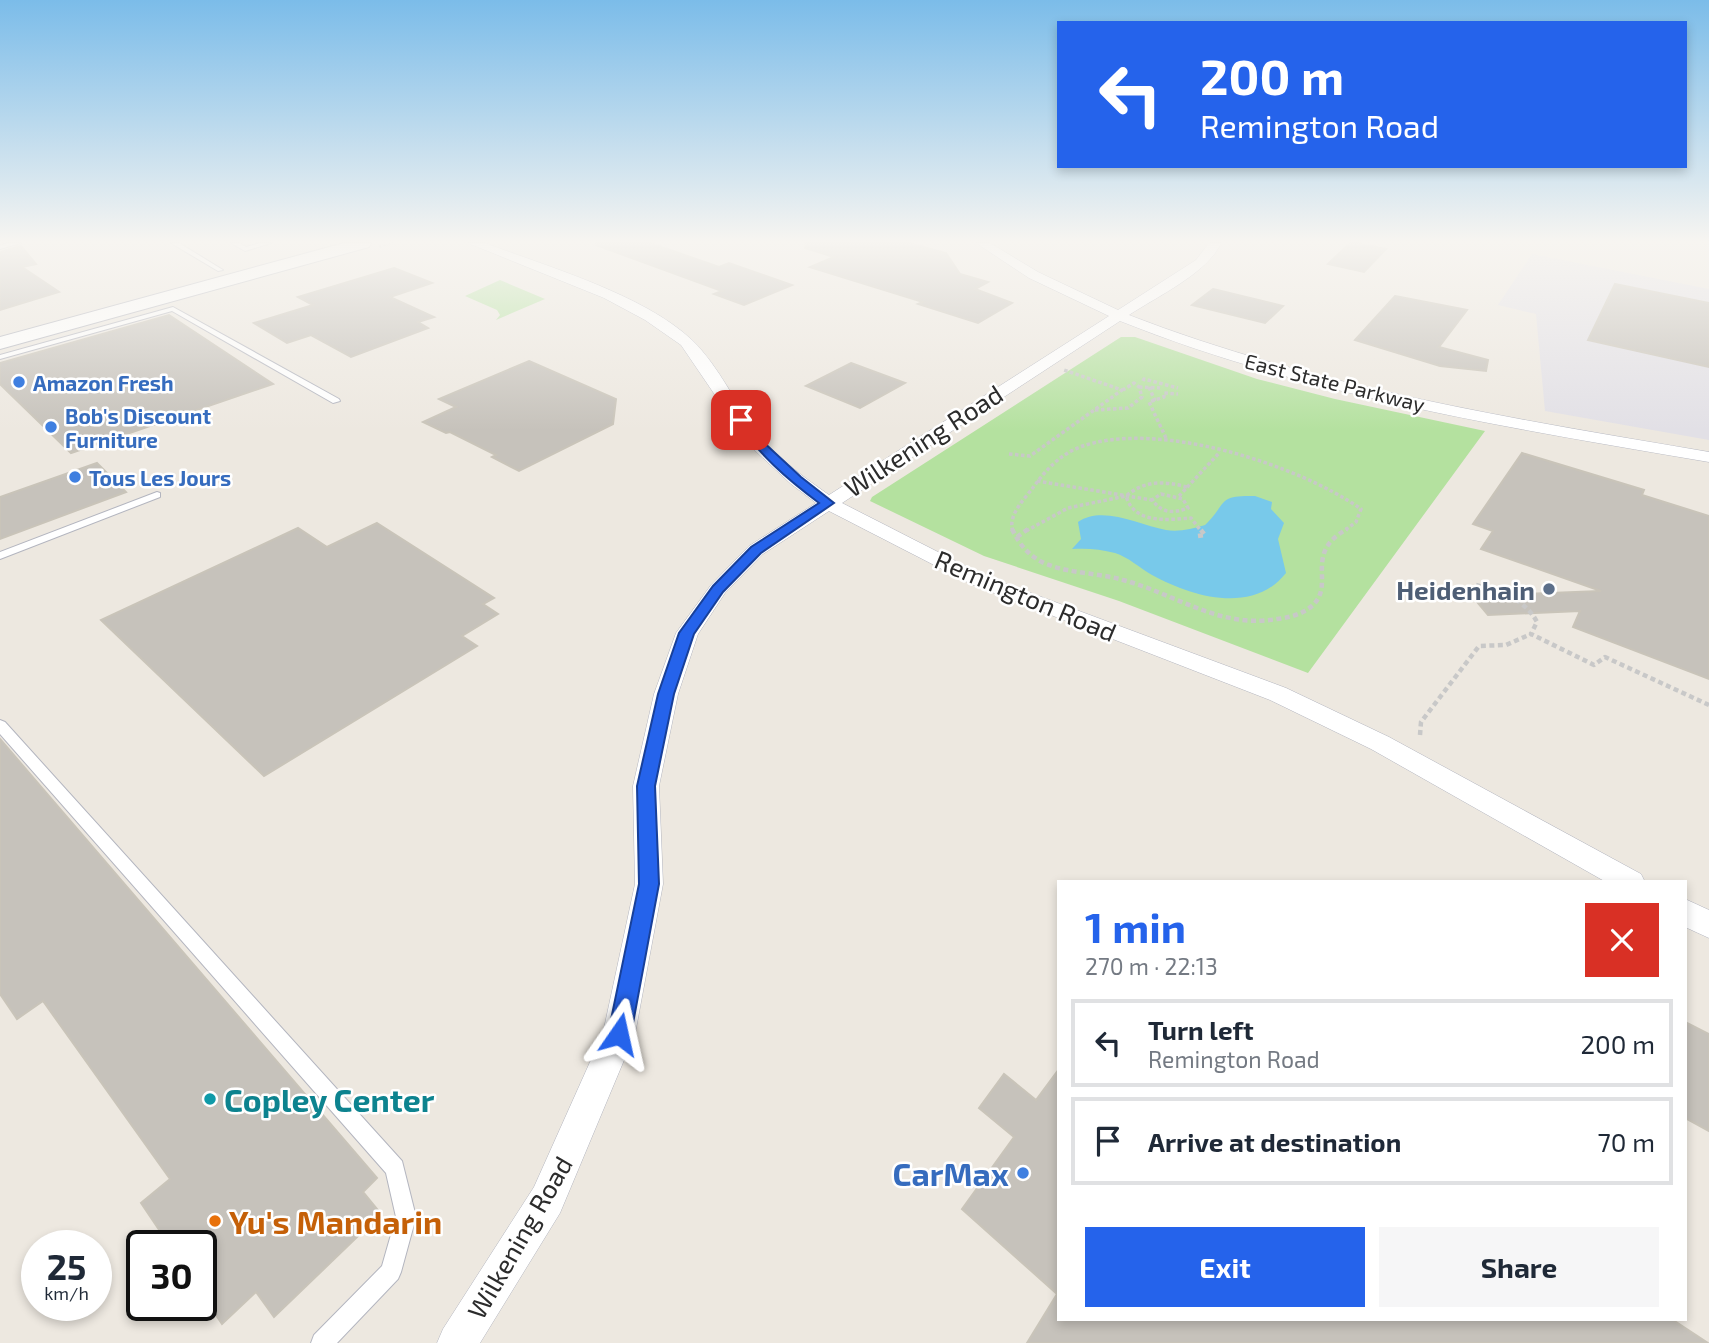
<!DOCTYPE html>
<meta charset="utf-8">
<style>
:root{--surface:#fff;--page:#f6f6f7;--text:#1f2937;--muted:#747a83;--line:#e0e1e3;--accent:#2563eb}
body{margin:0;font-family:"Exo 2",sans-serif;background:var(--page);color:var(--text);height:100vh;display:flex;flex-direction:column;font-size:26px;white-space:nowrap}
*{box-sizing:border-box;margin:0}
p{font-size:23px;color:var(--muted)}
.icon{flex:none;width:38px;height:38px;fill:none;stroke:currentColor;stroke-width:2;stroke-linecap:round;stroke-linejoin:round}
.map{position:relative;flex:1;overflow:hidden}
.side{position:absolute;left:1057px;top:880px;width:630px;height:441px;display:flex;flex-direction:column;background:var(--surface);border-radius:0px;box-shadow:0 4px 10px #0003}
.side>*{flex:none}
.hud{position:absolute;left:1057px;top:21px;width:630px;height:147px;border-radius:0px;box-shadow:0 4px 10px #0003;background:#2563eb;color:#fff;overflow:hidden}
.speed{position:absolute;left:21px;top:1230px;display:flex;gap:14px;font-size:35px;font-weight:700;text-align:center}
.speed>*{display:grid;place-content:center;width:91px;height:91px;border-radius:50%;background:var(--surface);box-shadow:0 4px 10px #0003;line-height:1}
.speed small{font-size:18px;font-weight:400}
.speed .limit{border:4px solid #111;border-radius:10px;background:#fff;color:#111}
.pin{position:absolute;display:grid;place-items:center;width:60px;height:60px;color:#fff;margin:-30px;border-radius:14px;box-shadow:0 4px 10px #0006}
.me{position:absolute;width:77px;margin:-38px;rotate:11deg;stroke-linejoin:round;filter:drop-shadow(0 0 5px #0008)}
.turn{display:flex;align-items:center;gap:24px;height:147px;padding:0 28px;font-size:32px}
.turn .icon{width:91px;height:91px;stroke-width:2.5}
.turn b{display:block;font-size:49px;line-height:60px}
.round{display:grid;place-items:center;flex:none;width:74px;height:74px;border-radius:0px;background:var(--page)}
.head{display:flex;align-items:center;justify-content:space-between;height:119px;padding:0 28px}
h1{font-size:42px;font-weight:700;line-height:52px;color:var(--accent)}
.action{display:flex;gap:14px;margin-top:auto;padding:14px 28px}
.action a{flex:1;height:80px;border-radius:0px;background:var(--accent);color:#fff;font-size:28px;font-weight:700;line-height:80px;text-align:center}
.action a+a{background:var(--page);color:var(--text)}
ul{padding:0;list-style:none}
li{display:flex;align-items:center;gap:21px;height:88px;margin:0 14px 10px;padding:0 14px;border:4px solid var(--line);border-radius:0px}
li div{flex:1}
li b{display:block;font-size:26px}
li em{font-style:normal}
.map>svg:first-child{display:block}
.industrial{fill:#e2e0e6}
.green{fill:#b4e19f}
.water{fill:#78c9ea}
.building{fill:#c6c2bb;stroke:#c9c4b9;stroke-width:2}
.lines{fill:none;stroke-linecap:round;stroke-linejoin:round}
.service-casing{stroke:#b3b5bf;stroke-width:2}
.minor-casing{stroke:#b3b5bf;stroke-width:1}
.secondary-casing{stroke:#b3b5bf;stroke-width:2}
.path-far2{stroke:#c8c8c8;stroke-width:2.5;stroke-dasharray:2.5 2;stroke-linecap:butt}
.path-far1{stroke:#c8c8c8;stroke-width:3.5;stroke-dasharray:3.5 2.5;stroke-linecap:butt}
.path{stroke:#c8c8c8;stroke-width:4.5;stroke-dasharray:5 3.5;stroke-linecap:butt}
.service{fill:#fff;fill-rule:evenodd}
.minor{fill:#fff;fill-rule:evenodd}
.secondary{fill:#fff;fill-rule:evenodd}
.route{fill:#2563eb;stroke:#184099;stroke-width:2}
.shop-dot{fill:#3f7fe0;stroke:#fff;stroke-width:2.5}
.service-dot{fill:#5c6f8a;stroke:#fff;stroke-width:2.5}
.culture-dot{fill:#0f9aa8;stroke:#fff;stroke-width:2.5}
.food-dot{fill:#e8710a;stroke:#fff;stroke-width:2.5}
.labels{text-anchor:middle;dominant-baseline:central;stroke-width:5;stroke-linejoin:round;paint-order:stroke}
.far-shop-label{font-size:21px;font-weight:bold;fill:#366cbe;stroke:#fff;text-anchor:start}
.far-street-label{font-size:21px;fill:#2c2c2c;stroke:#fff}
.street-label{font-size:26px;fill:#2c2c2c;stroke:#fff}
.service-label{font-size:26px;font-weight:bold;fill:#4e5e75;stroke:#fff;text-anchor:end}
.near-culture-label{font-size:32px;font-weight:bold;fill:#0d838f;stroke:#fff;text-anchor:start}
.near-shop-label{font-size:32px;font-weight:bold;fill:#366cbe;stroke:#fff;text-anchor:end}
.near-food-label{font-size:32px;font-weight:bold;fill:#c56008;stroke:#fff;text-anchor:start}
</style>
<div class="map">
<svg width="1709" height="1343" viewBox="0 0 1709 1343">
<rect width="100%" height="100%" fill="#ede8e0"/>
<!-- industrial -->
<polygon class="industrial" points="1532,254 1709,289 1709,440 1545,411 1536,314 1498,305"/>
<!-- green -->
<g class="green">
<polygon points="500,280 545,299 496,320 500,315 497,310 465,296"/>
<polygon points="1121,337 1135,337 1257,379 1335,399 1485,431 1308,673 1119,601 984,556 870,501 872,497"/>
</g>
<!-- water -->
<path class="water" d="M1255 496 1272 502 1271 509 1284 523 1278 539 1286 573C1253 615 1192 597 1152 575 1140 568 1128 557 1115 553 1101 549 1086 548 1072 549L1081 539 1078 522C1103 505 1139 525 1166 530 1179 532 1192 529 1205 525 1228 503 1216 495 1255 496Z"/>
<!-- building -->
<g class="building">
<polygon points="596,243 650,243 719,267 729,263 792,285 744,305 714,294 722,291 596,245"/>
<polygon points="806,243 909,243 946,253 960,274 988,282 975,289 1012,303 978,323 918,304 923,302 810,267 834,257 805,248"/>
<polygon points="1350,243 1355,243 1386,249 1364,272 1328,264"/>
<polygon points="21,246 36,264 22,267 59,292 0,310 0,252"/>
<polygon points="394,268 432,283 390,297 434,317 418,322 428,328 351,357 311,335 287,343 254,323 313,305 298,297"/>
<polygon points="1615,284 1709,303 1709,367 1588,340"/>
<polygon points="1213,289 1283,306 1265,323 1192,305"/>
<polygon points="1395,296 1467,310 1439,347 1488,360 1486,371 1440,366 1355,340"/>
<polygon points="169,315 273,384 71,453 0,384 0,363"/>
<polygon points="529,361 616,399 613,424 519,471 492,457 496,455 450,432 446,433 423,422 456,407 439,399"/>
<polygon points="851,363 905,383 860,408 806,386"/>
<polygon points="1522,453 1644,490 1642,495 1709,516 1709,679 1573,627 1580,611 1488,615 1472,596 1601,591 1481,549 1493,531 1473,524"/>
<polygon points="97,463 126,492 0,539 0,497"/>
<polygon points="377,523 494,598 483,604 498,614 462,636 477,646 264,776 101,620 298,528 327,547"/>
<polygon points="0,739 377,1178 363,1192 381,1214 274,1317 256,1292 222,1324 201,1293 201,1246 170,1246 141,1203 170,1179 43,1001 17,1019 0,994"/>
<polygon points="1685,1022 1709,1034 1709,1131 1685,1118"/>
<polygon points="1059,1069 1059,1320 1673,1320 1708,1343 1027,1343 1057,1294 962,1209 1014,1137 979,1108 1004,1074 1036,1100"/>
</g>
<g class="lines">
<defs>
<g id="service">
<polygon points="9,243 21,243 0,249 0,245"/>
<polygon points="171,243 179,243 223,270 218,271"/>
<polygon points="231,243 239,243 246,247 260,243 271,243 245,251"/>
<polygon points="173,307 339,399 340,401 333,403 172,311 0,359 0,355"/>
<polygon points="157,492 160,493 160,497 0,559 0,552"/>
<polygon points="0,720 5,722 402,1161 416,1217 401,1272 398,1279 337,1343 311,1343 314,1335 382,1266 396,1217 386,1173 0,734"/>
</g>
<g id="minor">
<path d="M468 243H485C548 267 643 294 692 340 720 367 736 406 760 436 778 459 805 478 829 495L1109 316 1029 278 976 243H990L1038 272 1118 310 1196 260 1209 243H1221C1208 273 1156 297 1129 315 1314 387 1514 419 1709 452V462C1511 428 1307 396 1120 321L842 503 985 576 1286 688 1389 737 1641 874 1645 882H1606L1371 749 1270 700 971 584 829 511 763 554 725 593 698 634 678 694 659 786 663 884 635 1034 560 1213 480 1343H437L443 1329 534 1187 603 1033 635 884 633 786 654 694 676 633 711 585 749 546 816 503 791 484 749 445 681 345 645 320 604 298Z"/>
<polygon points="1685,899 1709,910 1709,938 1685,927"/>
</g>
<polygon id="secondary" points="344,243 371,243 369,247 0,349 0,337"/>
</defs>
<!-- service casing -->
<use href="#service" class="service-casing"/>
<!-- minor casing -->
<use href="#minor" class="minor-casing"/>
<!-- secondary casing -->
<use href="#secondary" class="secondary-casing"/>
<!-- path-far2 -->
<polyline class="path-far2" points="379,247 393,243"/>
<!-- path-far1 -->
<g class="path-far1">
<polyline points="1143,381 1144,379 1178,388"/>
<polyline points="1139,387 1160,388"/>
<polyline points="1149,387 1155,401"/>
<polyline points="1095,410 1128,408 1142,397 1139,387 1134,383 1123,390"/>
<polyline points="1166,438 1149,402 1164,397 1164,393 1178,394"/>
<polyline points="1009,454 1030,456 1122,390 1064,370"/>
<polyline points="1037,481 1152,500"/>
<path d="M1187 487C1164 481 1145 480 1126 496 1134 524 1167 520 1191 518L1201 531"/>
<path d="M1161 494 1183 499 1188 508C1173 514 1162 513 1152 500Z"/>
<polyline points="1179,496 1220,452"/>
<path d="M1013 531C1007 517 1024 499 1032 489 1045 471 1059 455 1080 447 1156 419 1297 464 1361 509L1356 522 1344 531"/>
<polyline points="1026,531 1068,508 1126,496"/>
</g>
<!-- path -->
<g class="path">
<path d="M1012 529C1019 543 1026 553 1040 561 1065 574 1096 572 1123 580 1176 594 1219 629 1277 619 1287 618 1299 615 1308 609 1340 587 1300 555 1347 529"/>
<polyline points="1198,536 1205,535 1200,529"/>
<polyline points="1017,537 1028,529"/>
<path d="M1476 585C1501 592 1524 598 1537 622L1531 634 1594 665 1605 657 1709 705"/>
<polyline points="1420,735 1421,722 1479,646 1506,645 1531,634"/>
</g>
<!-- service -->
<use href="#service" class="service"/>
<!-- minor -->
<use href="#minor" class="minor"/>
<!-- secondary -->
<use href="#secondary" class="secondary"/>
</g>
<!-- sky -->
<linearGradient id="sky" x2="0" y2="1"><stop stop-color="#7bbce9"/><stop offset="0.56" stop-color="#f7f5f1"/><stop offset="1" stop-color="#f7f5f1" stop-opacity="0"/></linearGradient>
<rect width="1709" height="431" fill="url(#sky)"/>
<!-- route -->
<path class="route" d="M737 418H745L760 439 801 477 834 503 761 553 723 592 694 634 674 694 655 786 659 884 631 1034 627 1042 619 1045 611 1042 608 1034 639 884 637 786 658 694 679 633 713 586 751 547 819 503C787 479 758 454 736 420Z"/>
<!-- markers -->
<g class="shop-dot">
<circle cx="19" cy="382" r="7"/>
<circle cx="51" cy="427" r="7"/>
<circle cx="75" cy="477" r="7"/>
<circle cx="1023" cy="1173" r="7"/>
</g>
<circle class="service-dot" cx="1549" cy="589" r="7"/>
<circle class="culture-dot" cx="210" cy="1099" r="7"/>
<circle class="food-dot" cx="215" cy="1221" r="7"/>
<g class="labels">
<!-- far-shop labels -->
<g class="far-shop-label">
<text x="33" y="382">Amazon Fresh</text>
<text x="65" y="415">Bob's Discount<tspan x="65" dy="24">Furniture</tspan></text>
<text x="89" y="477">Tous Les Jours</text>
</g>
<!-- far-street labels -->
<g class="far-street-label">
<text transform="translate(1335 382) rotate(14)">East State Parkway</text>
</g>
<!-- street labels -->
<g class="street-label">
<text transform="translate(923 440) rotate(-33)">Wilkening Road</text>
<text transform="translate(1026 595) rotate(23)">Remington Road</text>
<text transform="translate(519 1237) rotate(-60)">Wilkening Road</text>
</g>
<!-- service labels -->
<g class="service-label">
<text x="1535" y="589">Heidenhain</text>
</g>
<!-- near-culture labels -->
<g class="near-culture-label">
<text x="224" y="1099">Copley Center</text>
</g>
<!-- near-shop labels -->
<g class="near-shop-label">
<text x="1009" y="1173">CarMax</text>
</g>
<!-- near-food labels -->
<g class="near-food-label">
<text x="229" y="1221">Yu's Mandarin</text>
</g>
</g>
</svg>
<div class="speed"><div>25<small>km/h</small></div><div class="limit">30</div></div>
<div class="pin" style="left:741px;top:420px;background:#d93025"><svg class="icon" aria-label="arrive" viewBox="0 0 24 24"><path d="M6 21V4h12l-3 4 3 4H6"/></svg></div>
<svg class="me" style="left:619px;top:1034px" viewBox="-20 -20 40 40"><path d="M0-17L14 15 0 8-14 15z" fill="#2563eb" stroke="#fff" stroke-width="4"/></svg>
<div class="hud">
<div class="turn"><svg class="icon" aria-label="left" viewBox="0 0 24 24"><path d="M17 20v-9H6M10 6l-5 5 5 5"/></svg><div><b>200 m</b>Remington Road</div></div>
</div>
<section class="side">
<div class="head"><div><h1>1 min</h1><p>270 m · 22:13</p></div><a class="round" style="background:#d93025;color:#fff"><svg class="icon" aria-label="close" viewBox="0 0 24 24"><path d="M6 6l12 12M18 6L6 18"/></svg></a></div>
<ul>
<li><svg class="icon" aria-label="left" viewBox="0 0 24 24"><path d="M17 20v-9H6M10 6l-5 5 5 5"/></svg><div><b>Turn left</b><p>Remington Road</p></div><em>200 m</em></li>
<li><svg class="icon" aria-label="arrive" viewBox="0 0 24 24"><path d="M6 21V4h12l-3 4 3 4H6"/></svg><div><b>Arrive at destination</b></div><em>70 m</em></li>
</ul>
<div class="action"><a>Exit</a><a>Share</a></div>
</section>
</div>
